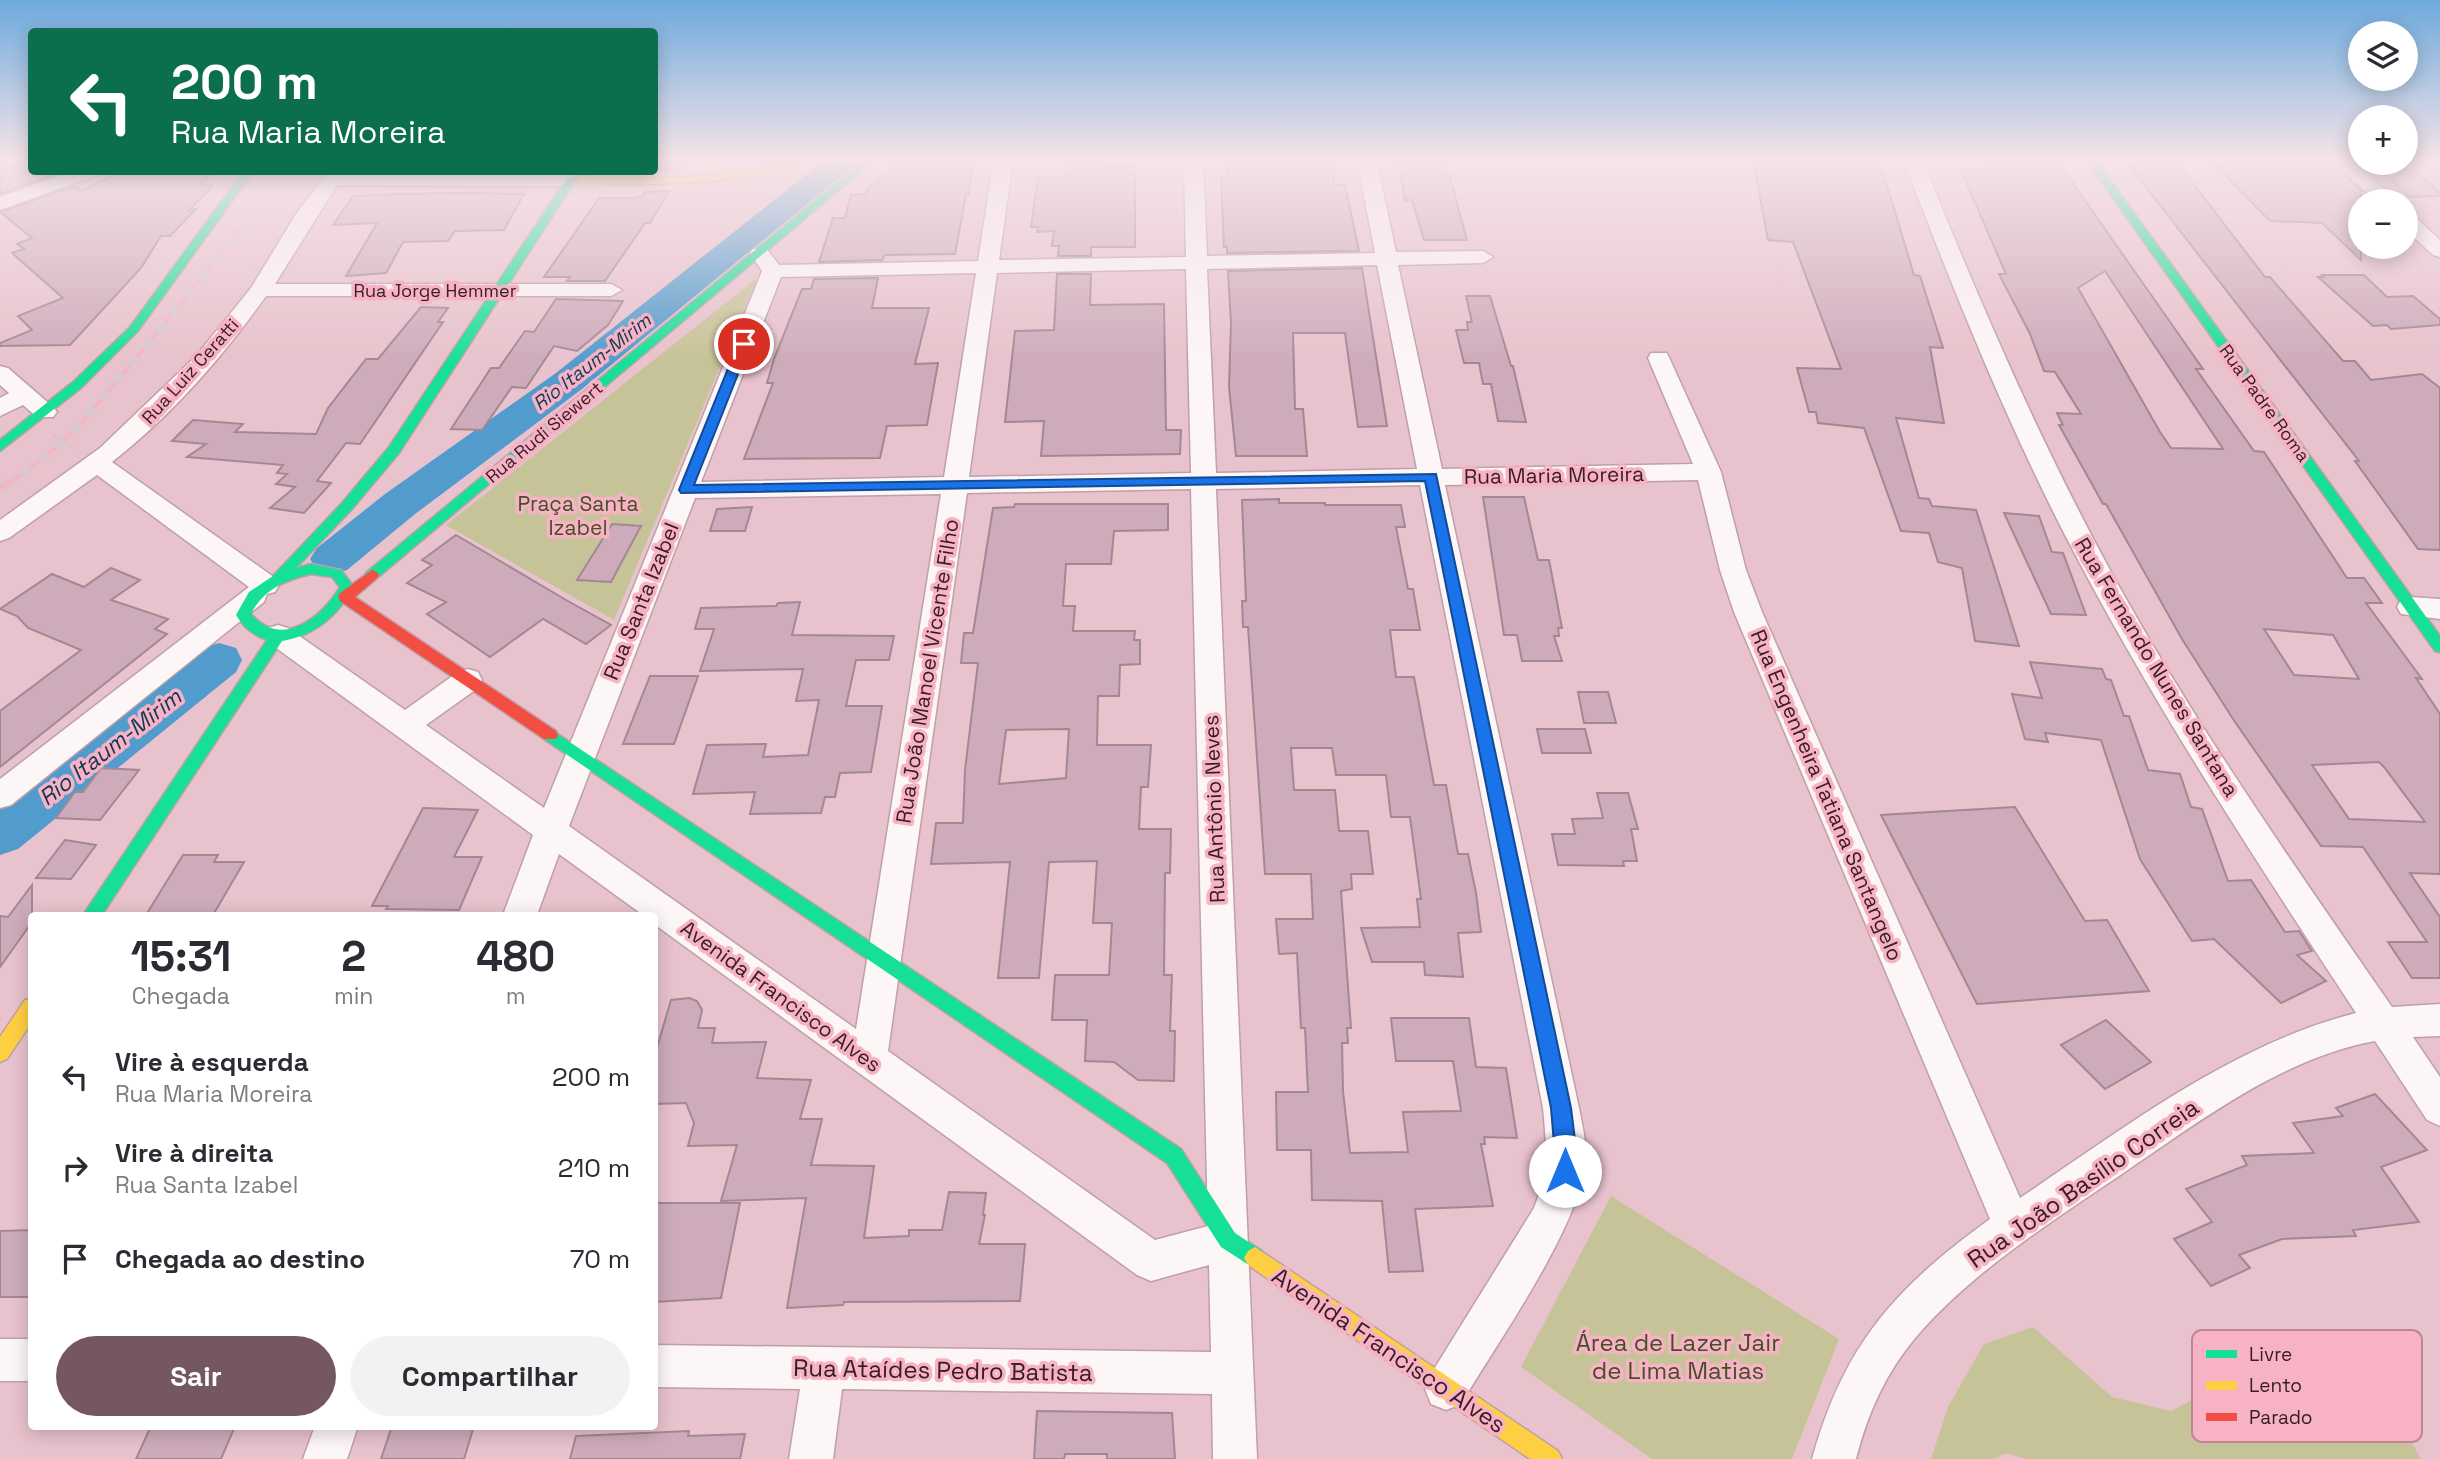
<!DOCTYPE html>
<html lang="pt">
<meta charset="utf-8">
<style>
:root{--surface:#fff;--page:#f2f2f3;--text:#2b2b33;--muted:#7c7c81;--accent:#75575f}
body{margin:0;font-family:"Space Grotesk",sans-serif;background:var(--page);color:var(--text);height:100vh;display:flex;flex-direction:column;font-size:26px;white-space:nowrap}
*{box-sizing:border-box;margin:0}
p{font-size:23px;color:var(--muted)}
.icon{flex:none;width:38px;height:38px;fill:none;stroke:currentColor;stroke-width:2;stroke-linecap:round;stroke-linejoin:round}
.map{position:relative;flex:1;overflow:hidden}
.drawer{position:absolute;left:28px;top:912px;width:630px;height:518px;display:flex;flex-direction:column;background:var(--surface);border-radius:7px;box-shadow:0 4px 18px #0003}
.drawer>*{flex:none}
.guide{position:absolute;left:28px;top:28px;width:630px;height:147px;border-radius:7px;box-shadow:0 4px 18px #0003;background:#0b6e4f;color:#fff;overflow:hidden}
.tools{position:absolute;left:2348px;top:21px;display:grid;gap:14px}
.tools a{display:grid;place-items:center;width:70px;height:70px;border-radius:50%;background:var(--surface);box-shadow:0 4px 18px #0003;font-size:35px}
.pin{position:absolute;display:grid;place-items:center;width:60px;height:60px;color:#fff;margin:-30px;border:4px solid #fff;border-radius:50%;box-shadow:0 2px 7px #0007}
.me{position:absolute;width:77px;margin:-38px;rotate:0deg;stroke-linejoin:round;filter:drop-shadow(0 0 5px #0008)}
.turn{display:flex;align-items:center;gap:24px;height:147px;padding:0 28px;font-size:32px}
.turn .icon{width:91px;height:91px;stroke-width:2.5}
.turn b{display:block;font-size:49px;line-height:60px}
.eta{display:flex;justify-content:space-evenly;align-items:center;height:119px;text-align:center}
.eta b{font-size:42px;font-weight:800;line-height:49px}
.action{display:flex;gap:14px;margin-top:auto;padding:14px 28px}
.action a{flex:1;height:80px;border-radius:42px;background:var(--accent);color:#fff;font-size:28px;font-weight:800;line-height:80px;text-align:center}
.action a+a{background:var(--page);color:var(--text)}
ul{padding:0;list-style:none}
li{display:flex;align-items:center;gap:21px;height:91px;padding:0 28px}
li div{flex:1}
li b{display:block;font-size:26px}
li em{font-style:normal}
.map>svg:first-child{display:block}
.green{fill:#c7c398}
.lines{fill:none;stroke-linecap:round;stroke-linejoin:round}
.river{fill:#529ccd;fill-rule:evenodd}
.building{fill:#ceabbb;stroke:#a38893;stroke-width:2;fill-rule:evenodd}
.street-casing{stroke:#bea0a8;stroke-width:3}
.fast-casing{stroke:#bea0a8;stroke-width:3}
.slow-casing{stroke:#bea0a8;stroke-width:3}
.jam-casing{stroke:#bea0a8;stroke-width:3}
.path{stroke:#d0c5c8;stroke-width:3.5;stroke-dasharray:2.5 3.5;stroke-linecap:butt}
.street{fill:#fcf6f7;fill-rule:evenodd}
.fast{fill:#16e098;fill-rule:evenodd}
.slow{fill:#ffcf43;fill-rule:evenodd}
.jam{fill:#f24e42;fill-rule:evenodd}
.rail-far1-casing{stroke:#d5cace;stroke-width:5}
.rail-casing{stroke:#d5cace;stroke-width:8}
.rail-far1{stroke:#f8b2c5;stroke-width:3.5;stroke-dasharray:11;stroke-linecap:butt}
.rail{stroke:#f8b2c5;stroke-width:5;stroke-dasharray:15;stroke-linecap:butt}
.route{fill:#1a73e8;stroke:#114b97;stroke-width:2}
.labels{text-anchor:middle;dominant-baseline:central;stroke-width:7;stroke-linejoin:round;paint-order:stroke}
.far-street-label{font-size:18px;fill:#371d25;stroke:#f8b2c5}
.far-water-label{font-size:19px;font-style:italic;fill:#0e3a55;stroke:#f8b2c5}
.street-label{font-size:21px;fill:#371d25;stroke:#f8b2c5}
.park-label{font-size:21px;fill:#455024;stroke:#f8b2c5}
.water-label{font-size:23px;font-style:italic;fill:#0e3a55;stroke:#f8b2c5}
.near-street-label{font-size:24px;fill:#371d25;stroke:#f8b2c5}
.near-park-label{font-size:24px;fill:#455024;stroke:#f8b2c5}
.key{fill:#f8b2c5;stroke:#be8595;stroke-width:2}
.key-label{font-size:19px;fill:#371d25}
</style>
<div class="map">
<svg width="2440" height="1459" viewBox="0 0 2440 1459">
<rect width="100%" height="100%" fill="#e8c2cc"/>
<!-- green -->
<g class="green">
<polygon points="757,278 614,620 446,525"/>
<polygon points="1611,1196 1839,1339 1792,1459 1652,1459 1521,1367"/>
<polygon points="2033,1327 2112,1397 2171,1411 2312,1336 2361,1356 2421,1459 2026,1459 2006,1453 1994,1459 1931,1459 1948,1407 1984,1344"/>
</g>
<g class="lines">
<!-- river -->
<g class="river">
<polygon points="826,159 862,159 582,389 415,514 347,570 332,574 317,570 310,559 317,548 385,494 556,373"/>
<polygon points="219,643 236,648 242,660 236,672 18,849 0,855 0,805 202,648"/>
</g>
</g>
<!-- building -->
<g class="building">
<polygon points="664,159 688,159 682,170 657,171"/>
<polygon points="892,159 973,159 969,195 966,195 955,254 885,255 882,260 819,262 833,218 845,218 851,195 866,194 870,184 876,184 879,176 888,176"/>
<polygon points="1068,159 1099,159 1098,165 1135,164 1135,247 1091,247 1091,256 1058,256 1059,246 1052,246 1054,231 1037,232 1038,227 1031,227 1038,178 1066,177"/>
<polygon points="1226,159 1334,159 1334,185 1345,185 1359,251 1227,253 1227,247 1224,247 1221,178 1227,178"/>
<polygon points="1398,159 1440,159 1443,174 1449,174 1467,240 1424,240 1412,200 1405,200"/>
<polygon points="1753,159 1879,159 1914,275 1920,276 1943,348 1930,347 1944,423 1896,418 1919,498 1929,499 1932,506 1976,510 2019,646 1975,641 1962,568 1938,562 1929,533 1901,531 1864,428 1818,423 1816,412 1809,412 1797,368 1841,369 1793,242 1768,240"/>
<path d="M1981 159 2058 162 2203 369H2196L2254 451 2264 452 2347 578H2364L2382 603H2366L2422 679 2416 678 2440 714V874L2410 873 2440 917V978H2412L2388 942H2427L2363 847 2321 846 2233 719 2182 639 2106 504H2103L2059 425H2063L2057 413 2081 414 2055 372 2044 371 2030 334 1999 274H2006L1960 168 1987 170ZM2105 271 2223 449 2171 448 2160 432 2078 288ZM2264 629 2333 635 2359 679 2294 675ZM2379 762 2384 767 2425 822 2349 819 2312 765Z"/>
<polygon points="2124,159 2174,159 2265,277 2270,277 2343,361 2355,361 2371,380 2422,374 2440,388 2440,550 2418,549 2355,461 2359,461"/>
<polygon points="2209,159 2303,159 2306,163 2331,163 2361,190 2361,260 2322,223 2270,221"/>
<polygon points="0,161 13,169 30,162 32,172 47,172 53,175 0,194"/>
<polygon points="2373,163 2406,163 2440,193 2440,196 2410,197"/>
<polygon points="120,172 213,172 201,185 213,186 189,210 196,209 170,236 161,236 141,268 70,345 0,346 0,343 32,330 18,316 63,298 12,253 24,249 17,244 32,238 0,212 74,186 82,191"/>
<polygon points="669,191 650,223 645,223 605,281 567,281 570,277 544,277 599,198 633,198 642,196 645,192"/>
<polygon points="402,194 461,193 524,194 504,230 455,231 448,241 403,242 386,273 346,276 377,223 333,225 353,196"/>
<polygon points="1362,268 1387,426 1358,427 1345,333 1293,333 1295,409 1303,409 1307,456 1236,456 1229,387 1231,323 1228,271"/>
<polygon points="1057,274 1091,274 1090,305 1164,304 1166,430 1181,430 1180,454 1041,456 1044,421 1005,422 1015,331 1054,330"/>
<polygon points="2322,275 2364,275 2387,297 2413,296 2440,319 2440,325 2391,329 2387,325 2373,326 2318,277 2324,277"/>
<polygon points="878,278 872,308 929,308 915,364 938,363 927,425 887,426 880,458 744,459 773,383 767,383 774,359 802,289 811,289 814,279"/>
<polygon points="1466,296 1490,296 1511,366 1513,366 1526,422 1498,421 1491,384 1483,384 1479,363 1464,363 1456,330 1468,330 1467,322 1472,322"/>
<polygon points="556,299 623,301 608,325 577,351 554,346 526,388 512,387 482,430 451,429 491,368 499,368 525,331 534,332"/>
<polygon points="421,307 448,308 438,322 443,322 360,444 346,443 317,481 331,483 304,513 270,508 295,487 276,484 287,474 277,473 283,465 187,457 206,444 172,441 193,420 243,424 235,432 316,434 328,408 366,359 378,359"/>
<polygon points="1483,497 1524,497 1538,560 1549,560 1562,628 1558,628 1559,636 1554,636 1562,661 1522,661 1517,635 1504,635"/>
<polygon points="1279,499 1279,503 1325,503 1325,505 1401,505 1405,527 1396,527 1408,589 1413,589 1420,630 1390,630 1396,677 1414,677 1434,785 1446,785 1458,854 1468,854 1476,893 1481,932 1458,933 1463,977 1425,975 1424,962 1372,962 1361,928 1420,927 1417,899 1421,899 1410,817 1391,817 1386,775 1336,775 1332,748 1291,748 1294,790 1335,790 1339,831 1368,831 1373,874 1351,874 1352,889 1341,891 1351,1028 1347,1028 1348,1043 1342,1043 1343,1091 1350,1153 1408,1152 1403,1112 1461,1111 1453,1061 1396,1061 1391,1018 1469,1018 1476,1067 1506,1068 1517,1138 1484,1137 1485,1144 1481,1144 1493,1206 1415,1209 1423,1271 1389,1272 1382,1201 1312,1200 1311,1150 1277,1150 1276,1092 1308,1092 1305,1028 1301,1028 1297,953 1279,954 1276,919 1313,919 1311,874 1265,874 1248,627 1243,627 1242,601 1246,601 1242,500"/>
<path d="M1015 504H1168V530L1114 531 1111 564H1066L1063 606H1075L1073 631H1135L1134 640H1140V664L1120 665 1119 696H1098L1097 745H1151L1148 787H1141L1139 829H1171L1170 873H1165L1164 975H1172L1170 1031H1175L1174 1081 1138 1080 1114 1062 1085 1061 1087 1020H1052L1055 975H1109L1112 923H1093L1097 861 1049 862 1039 978H998L1010 862 931 864 936 823H963L965 770 978 663H961L964 633H973L993 508 1014 507ZM1069 729 1066 778 999 784 1006 730Z"/>
<polygon points="752,507 745,531 710,531 717,509"/>
<polygon points="2004,513 2039,516 2052,552 2063,553 2086,615 2051,614"/>
<polygon points="612,524 641,526 611,582 577,580"/>
<polygon points="456,535 566,600 611,625 586,644 543,619 490,657 427,614 446,602 407,583 432,565 422,560"/>
<polygon points="111,568 140,580 111,600 168,619 155,629 167,634 0,767 0,711 81,650 28,628 17,616 0,609 52,574 84,587"/>
<polygon points="800,602 792,635 894,636 889,660 856,660 846,706 882,706 871,772 840,773 835,797 825,797 821,813 750,814 755,792 693,794 707,745 766,744 763,757 808,755 819,700 796,701 803,669 700,671 714,629 695,629 701,608 776,606 778,603"/>
<polygon points="2030,662 2102,669 2106,679 2111,680 2124,716 2129,716 2148,770 2180,774 2191,807 2202,809 2228,881 2251,880 2285,932 2299,931 2312,951 2297,955 2326,981 2281,1003 2214,939 2192,941 2140,859 2101,740 2045,733 2048,742 2025,739 2012,694 2042,698"/>
<polygon points="650,676 698,676 674,744 623,744"/>
<polygon points="1578,692 1608,692 1616,723 1584,723"/>
<polygon points="1537,729 1585,729 1591,753 1542,753"/>
<polygon points="101,768 139,770 100,820 56,818 75,792 83,792"/>
<polygon points="1597,793 1628,793 1638,829 1631,829 1637,861 1623,861 1624,866 1558,865 1552,834 1575,834 1572,819 1603,818"/>
<polygon points="2015,807 2085,921 2107,920 2149,991 1977,1004 1881,815"/>
<polygon points="423,808 478,810 454,857 482,857 459,910 386,909 388,906 372,906"/>
<polygon points="65,840 96,845 71,879 36,878"/>
<polygon points="183,855 218,855 214,862 244,862 213,915 146,915"/>
<polygon points="32,885 32,922 0,967 0,916 8,917"/>
<polygon points="689,998 697,1001 702,1010 698,1028 715,1028 712,1043 766,1042 757,1078 811,1080 800,1119 822,1119 811,1165 874,1166 864,1238 909,1236 909,1230 942,1230 949,1192 986,1193 983,1215 985,1215 979,1244 1025,1244 1020,1301 844,1302 843,1305 787,1308 806,1198 721,1201 737,1145 688,1146 694,1123 686,1103 654,1104 654,1058 671,1000"/>
<polygon points="2106,1020 2151,1062 2105,1089 2061,1045"/>
<polygon points="2375,1094 2427,1150 2381,1167 2419,1222 2353,1230 2356,1236 2282,1239 2239,1255 2250,1268 2211,1286 2174,1239 2212,1222 2186,1189 2247,1165 2242,1156 2314,1153 2293,1123 2343,1116 2336,1108"/>
<polygon points="654,1203 740,1203 721,1298 654,1302"/>
<polygon points="32,1230 32,1297 0,1297 0,1231"/>
<polygon points="1037,1411 1172,1413 1175,1459 1107,1459 1107,1454 1065,1454 1064,1459 1034,1459"/>
<polygon points="151,1426 235,1426 221,1459 136,1459"/>
<polygon points="392,1426 474,1426 464,1459 381,1459"/>
<polygon points="689,1431 688,1436 745,1434 740,1459 570,1459 576,1436"/>
</g>
<g class="lines">
<defs>
<g id="street">
<path d="M994 159H1013L999 260 1186 257 1184 159H1203L1207 256 1375 253 1357 159H1376L1396 252 1483 251 1493 257 1483 263 1398 265 1442 469 1693 464 1648 358 1651 353H1667L1721 472 1746 570 1762 612 2020 1198C2124 1128 2233 1044 2356 1013 2253 856 2150 700 2064 533 2002 412 1952 286 1903 159H1922C1980 303 2041 445 2116 581 2198 729 2296 868 2392 1007L2440 1004V1036L2413 1037 2440 1077V1126L2427 1120 2375 1041C2281 1058 2196 1124 2119 1176 2048 1224 1972 1272 1916 1337 1885 1374 1868 1413 1856 1459H1812C1844 1344 1895 1288 1990 1219L1734 612 1720 570 1698 480 1445 485 1579 1108C1582 1123 1586 1140 1586 1156 1585 1220 1495 1346 1461 1404L1446 1410 1431 1404 1425 1389 1431 1374 1534 1208C1548 1173 1547 1145 1543 1108L1420 485 1216 489 1257 1459H1213L1212 1394 842 1389 833 1459H789L800 1389 654 1387V1345L1211 1352 1209 1265 1151 1281 1137 1275 654 924V915H643L559 854 537 915H503L533 835 268 642 264 635 268 628 278 625 288 628 405 710 458 672 468 669 478 672 482 680 478 688 426 725 544 808 762 271 750 253 753 249H767L779 265 978 261ZM1377 265 1417 469 1216 473 1207 269ZM1186 269 1191 473 969 477 997 273ZM976 273 944 477 701 482 781 277ZM1191 489 1208 1226 1155 1240 888 1051 967 493ZM941 494 856 1029 569 826 695 498Z"/>
<polygon points="2331,159 2351,159 2397,201 2376,201"/>
<polygon points="70,172 97,172 94,176 0,210 0,197"/>
<path d="M328 172 571 174 581 180 571 186 337 185 275 284H611L622 290 611 296H266C222 358 172 415 112 462L275 578 279 585 275 592 267 594 264 602 11 805 0 808V779L249 587 97 475 9 538 0 541V520L100 448 196 356 251 288 296 214Z"/>
<polygon points="2406,213 2413,215 2440,240 2440,257 2433,255 2406,230"/>
<polygon points="0,366 8,368 53,407 57,412 53,417 37,417 23,405 0,416 0,398 9,393 0,385"/>
<polygon points="2411,597 2440,599 2440,619 2401,614 2397,607 2401,600"/>
<rect x="0" y="1339" width="32" height="42"/>
<polygon points="315,1426 358,1426 347,1459 303,1459"/>
</g>
<g id="fast">
<polygon points="865,159 876,159 377,578 367,578 365,575 367,572"/>
<polygon points="2085,159 2095,159 2440,636 2440,652 2435,651"/>
<polygon points="243,172 253,172 138,331 81,388 0,451 0,440 73,382 130,327"/>
<path d="M567 178 581 177 586 180 574 183 399 453 352 509 296 568 311 564 341 570 354 587C337 616 316 635 282 641L102 915H83L267 640C253 635 244 628 236 615L249 592 273 576 342 503 389 447ZM311 574 332 577 340 587C321 619 281 649 251 614 263 590 285 580 311 574Z"/>
<polygon points="550,729 1181,1149 1235,1233 1262,1251 1266,1258 1262,1265 1255,1269 1221,1247 1167,1163 544,739 542,735 544,731"/>
</g>
<g id="slow">
<path d="M794 159H810C799 166 782 169 769 172 707 186 644 185 581 183L576 180 581 177C653 179 725 180 794 159Z"/>
<polygon points="32,998 32,1022 7,1059 0,1062 0,1037 25,1000"/>
<polygon points="1255,1247 1558,1451 1562,1459 1530,1459 1248,1265 1244,1258 1248,1251"/>
</g>
<polygon id="jam" points="372,570 377,572 379,575 377,578 355,597 556,731 558,735 556,739 544,739 340,601 338,597 340,593"/>
</defs>
<!-- street casing -->
<use href="#street" class="street-casing"/>
<!-- fast casing -->
<use href="#fast" class="fast-casing"/>
<!-- slow casing -->
<use href="#slow" class="slow-casing"/>
<!-- jam casing -->
<use href="#jam" class="jam-casing"/>
<!-- path -->
<g class="path">
<polyline points="273,175 309,176"/>
<polyline points="54,435 76,449"/>
</g>
<!-- street -->
<use href="#street" class="street"/>
<!-- fast -->
<use href="#fast" class="fast"/>
<!-- slow -->
<use href="#slow" class="slow"/>
<!-- jam -->
<use href="#jam" class="jam"/>
<defs>
<path id="rail-far1" d="M12 480C63 450 103 398 141 352 190 293 237 233 284 172"/>
<polyline id="rail" points="0,488 15,479"/>
</defs>
<!-- rail-far1 casing -->
<use href="#rail-far1" class="rail-far1-casing"/>
<!-- rail casing -->
<use href="#rail" class="rail-casing"/>
<!-- rail-far1 -->
<use href="#rail-far1" class="rail-far1"/>
<!-- rail -->
<use href="#rail" class="rail"/>
</g>
<!-- sky -->
<linearGradient id="sky" x2="0" y2="1"><stop stop-color="#6caadd"/><stop offset="0.44" stop-color="#f5e4e8"/><stop offset="1" stop-color="#f5e4e8" stop-opacity="0"/></linearGradient>
<rect width="2440" height="363" fill="url(#sky)"/>
<!-- route -->
<polygon class="route" points="744,340 750,344 694,485 1436,474 1571,1108 1577,1156 1572,1178 1565,1181 1557,1178 1551,1108 1425,481 681,493 679,490 738,344"/>
<g class="labels">
<!-- far-street labels -->
<g class="far-street-label">
<text x="435" y="290">Rua Jorge Hemmer</text>
<text transform="translate(190 371) rotate(-48)">Rua Luiz Ceratti</text>
<text transform="translate(2265 403) rotate(54)">Rua Padre Roma</text>
<text transform="translate(544 432) rotate(-40)">Rua Rudi Siewert</text>
</g>
<!-- far-water labels -->
<g class="far-water-label">
<text transform="translate(592 362) rotate(-38)">Rio Itaum-Mirim</text>
</g>
<!-- street labels -->
<g class="street-label">
<text transform="translate(1554 475) rotate(-1)">Rua Maria Moreira</text>
<text transform="translate(641 601) rotate(-68)">Rua Santa Izabel</text>
<text transform="translate(2157 667) rotate(59)">Rua Fernando Nunes Santana</text>
<text transform="translate(927 671) rotate(-81)">Rua João Manoel Vicente Filho</text>
<text transform="translate(1827 795) rotate(67)">Rua Engenheira Tatiana Santangelo</text>
<text transform="translate(1214 809) rotate(-92)">Rua Antônio Neves</text>
<text transform="translate(781 996) rotate(36)">Avenida Francisco Alves</text>
</g>
<!-- park labels -->
<g class="park-label">
<text x="578" y="503">Praça Santa<tspan x="578" dy="24">Izabel</tspan></text>
</g>
<!-- water labels -->
<g class="water-label">
<text transform="translate(110 747) rotate(-38)">Rio Itaum-Mirim</text>
</g>
<!-- near-street labels -->
<g class="near-street-label">
<text transform="translate(2083 1183) rotate(-35)">Rua João Basílio Correia</text>
<text transform="translate(1389 1350) rotate(34)">Avenida Francisco Alves</text>
<text transform="translate(943 1370) rotate(1)">Rua Ataídes Pedro Batista</text>
</g>
<!-- near-park labels -->
<g class="near-park-label">
<text x="1678" y="1342">Área de Lazer Jair<tspan x="1678" dy="28">de Lima Matias</tspan></text>
</g>
</g>
<!-- legend -->
<rect x="2192" y="1330" width="230" height="112" rx="10" class="key"/>
<rect x="2206" y="1350" width="31" height="8" fill="#16e098"/>
<rect x="2206" y="1381" width="31" height="9" fill="#ffcf43"/>
<rect x="2206" y="1413" width="31" height="8" fill="#f24e42"/>
<g class="key-label">
<text x="2249" y="1361">Livre</text>
<text x="2249" y="1392">Lento</text>
<text x="2249" y="1424">Parado</text>
</g>
</svg>
<div class="tools">
<a><svg class="icon" aria-label="layers" viewBox="0 0 24 24"><path d="M12 4l9 5-9 5-9-5zM3 14l9 5 9-5"/></svg></a>
<a>+</a>
<a>−</a>
</div>
<div class="pin" style="left:744px;top:344px;background:#d93025"><svg class="icon" aria-label="arrive" viewBox="0 0 24 24"><path d="M6 21V4h12l-3 4 3 4H6"/></svg></div>
<svg class="me" style="left:1565px;top:1171px" viewBox="-20 -20 40 40"><circle r="19" fill="#fff"/><path d="M0-13L10 11 0 6-10 11z" fill="#1a73e8"/></svg>
<div class="guide">
<div class="turn"><svg class="icon" aria-label="left" viewBox="0 0 24 24"><path d="M17 20v-9H6M10 6l-5 5 5 5"/></svg><div><b>200 m</b>Rua Maria Moreira</div></div>
</div>
<section class="drawer">
<div class="eta">
<div><b>15:31</b><p>Chegada</p></div>
<div><b>2</b><p>min</p></div>
<div><b>480</b><p>m</p></div>
</div>
<ul>
<li><svg class="icon" aria-label="left" viewBox="0 0 24 24"><path d="M17 20v-9H6M10 6l-5 5 5 5"/></svg><div><b>Vire à esquerda</b><p>Rua Maria Moreira</p></div><em>200 m</em></li>
<li><svg class="icon" aria-label="right" viewBox="0 0 24 24"><path d="M7 20v-9h11M14 6l5 5-5 5"/></svg><div><b>Vire à direita</b><p>Rua Santa Izabel</p></div><em>210 m</em></li>
<li><svg class="icon" aria-label="arrive" viewBox="0 0 24 24"><path d="M6 21V4h12l-3 4 3 4H6"/></svg><div><b>Chegada ao destino</b></div><em>70 m</em></li>
</ul>
<div class="action"><a>Sair</a><a>Compartilhar</a></div>
</section>
</div>
